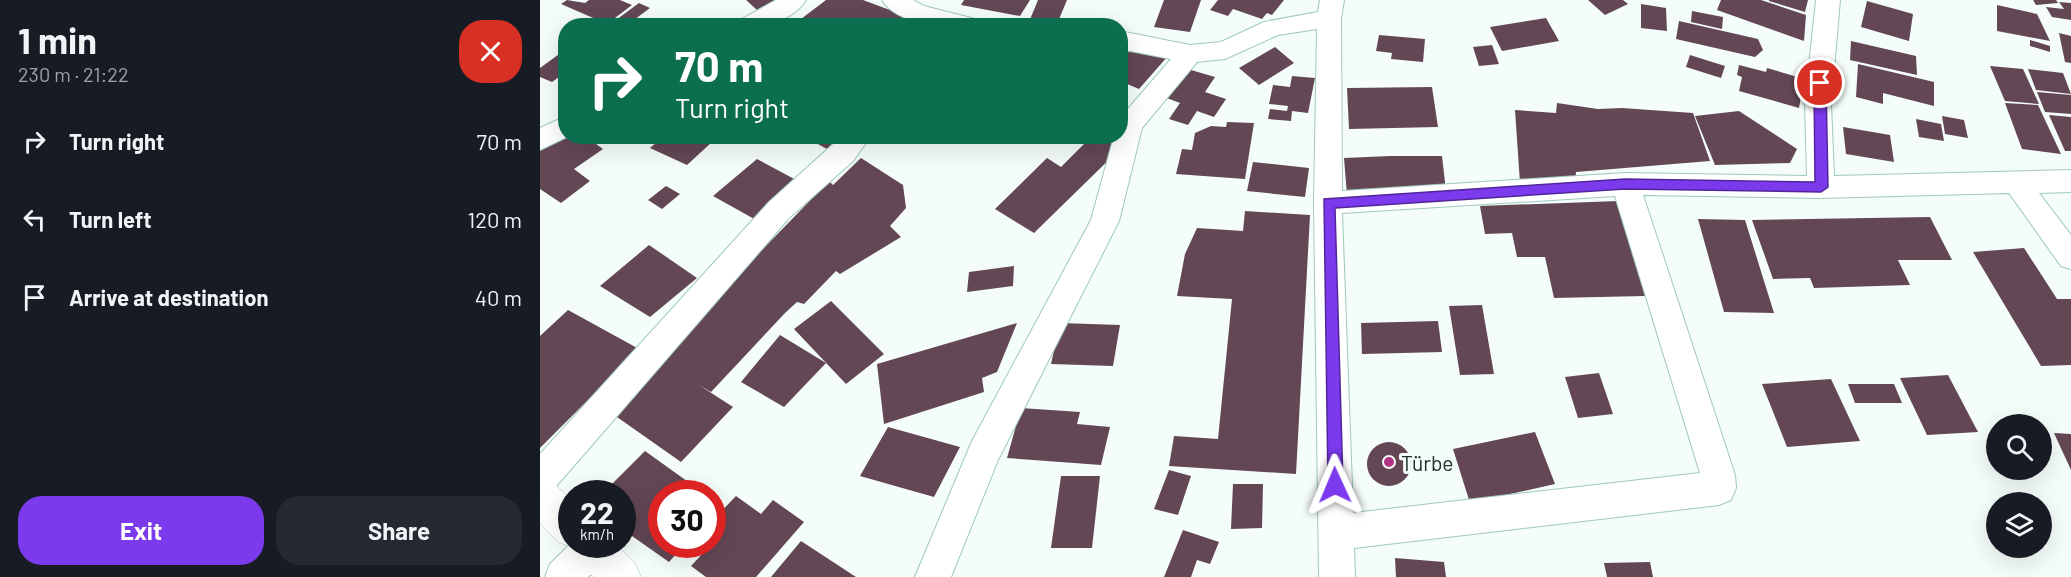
<!DOCTYPE html>
<meta charset="utf-8">
<style>
:root{--surface:#171b24;--page:#242831;--text:#f1f3f6;--muted:#9ea1a6;--accent:#7c3aed}
body{margin:0;font-family:Barlow,sans-serif;background:var(--page);color:var(--text);height:100vh;display:flex;flex-direction:column;font-size:22px;white-space:nowrap}
*{box-sizing:border-box;margin:0}
p{font-size:20px;color:var(--muted)}
.icon{flex:none;width:33px;height:33px;fill:none;stroke:currentColor;stroke-width:2;stroke-linecap:round;stroke-linejoin:round}
.map{position:relative;flex:1;overflow:hidden}
.side{display:flex;flex-direction:column;background:var(--surface);width:540px}
.side>*{flex:none}
.hud{position:absolute;left:18px;top:18px;width:570px;height:126px;border-radius:24px;box-shadow:0 6px 24px #0002;background:#0b6e4f;color:#fff;overflow:hidden}
.buttons{position:absolute;left:1446px;top:414px;display:grid;gap:12px}
.buttons a{display:grid;place-items:center;width:66px;height:66px;border-radius:50%;background:var(--surface);box-shadow:0 6px 24px #0002;font-size:30px}
.speed{position:absolute;left:18px;top:480px;display:flex;gap:12px;font-size:30px;font-weight:700;text-align:center}
.speed>*{display:grid;place-content:center;width:78px;height:78px;border-radius:50%;background:var(--surface);box-shadow:0 6px 24px #0002;line-height:1}
.speed small{font-size:15px;font-weight:400}
.speed .limit{border:9px solid #d22;background:#fff;color:#111}
.pin{position:absolute;display:grid;place-items:center;width:51px;height:51px;color:#fff;margin:-26px;border:3px solid #fff;border-radius:50%;box-shadow:0 2px 6px #0007}
.me{position:absolute;width:66px;margin:-33px;rotate:359deg;stroke-linejoin:round;filter:drop-shadow(0 0 4px #0008)}
.turn{display:flex;align-items:center;gap:21px;height:126px;padding:0 18px;font-size:27px}
.turn .icon{width:78px;height:78px;stroke-width:2.5}
.turn b{display:block;font-size:42px;line-height:51px}
.round{display:grid;place-items:center;flex:none;width:63px;height:63px;border-radius:24px;background:var(--page)}
.overview{display:flex;align-items:center;justify-content:space-between;height:102px;padding:0 18px}
h1{font-size:36px;font-weight:700;line-height:45px}
.action{display:flex;gap:12px;margin-top:auto;padding:12px 18px}
.action a{flex:1;height:69px;border-radius:24px;background:var(--accent);color:#fff;font-size:24px;font-weight:700;line-height:69px;text-align:center}
.action a+a{background:var(--page);color:var(--text)}
ul{padding:0;list-style:none}
li{display:flex;align-items:center;gap:18px;height:78px;padding:0 18px}
li div{flex:1}
li b{display:block;font-size:22px}
li em{font-style:normal}
main{display:flex;flex:1;min-height:0}
.map>svg:first-child{display:block}
.building{fill:#634755}
.lines{fill:none;stroke-linecap:round;stroke-linejoin:round}
.minor-casing{stroke:#9ec9be;stroke-width:2}
.tertiary-casing{stroke:#9ec9be;stroke-width:1}
.minor{fill:#fff;fill-rule:evenodd}
.tertiary{fill:#fff;fill-rule:evenodd}
.route{fill:#7c3aed;stroke:#51269a;stroke-width:1.5}
.poi-dot{fill:#b13381;stroke:#f4fdfa;stroke-width:2}
.labels{text-anchor:middle;dominant-baseline:central;stroke-width:6;stroke-linejoin:round;paint-order:stroke}
.poi-label{font-size:21px;fill:#20312d;stroke:#f4fdfa;text-anchor:start}
</style>
<main>
<section class="side">
<div class="overview"><div><h1>1 min</h1><p>230 m · 21:22</p></div><a class="round" style="background:#d93025;color:#fff"><svg class="icon" aria-label="close" viewBox="0 0 24 24"><path d="M6 6l12 12M18 6L6 18"/></svg></a></div>
<ul>
<li><svg class="icon" aria-label="right" viewBox="0 0 24 24"><path d="M7 20v-9h11M14 6l5 5-5 5"/></svg><div><b>Turn right</b></div><em>70 m</em></li>
<li><svg class="icon" aria-label="left" viewBox="0 0 24 24"><path d="M17 20v-9H6M10 6l-5 5 5 5"/></svg><div><b>Turn left</b></div><em>120 m</em></li>
<li><svg class="icon" aria-label="arrive" viewBox="0 0 24 24"><path d="M6 21V4h12l-3 4 3 4H6"/></svg><div><b>Arrive at destination</b></div><em>40 m</em></li>
</ul>
<div class="action"><a>Exit</a><a>Share</a></div>
</section>
<div class="map">
<svg width="1531" height="577" viewBox="0 0 1531 577">
<rect width="100%" height="100%" fill="#f4fdfa"/>
<!-- building -->
<g class="building">
<polygon points="27,0 45,3 49,0 80,0 92,5 67,24 21,4"/>
<polygon points="206,0 236,0 217,10"/>
<polygon points="286,0 323,0 393,26 273,26 261,19"/>
<polygon points="424,0 490,0 480,16 421,5"/>
<polygon points="498,0 527,0 517,24 489,22"/>
<polygon points="624,0 661,0 650,32 614,27"/>
<polygon points="678,0 744,0 732,15 727,13 722,19 693,9 688,16 670,10"/>
<polygon points="1048,0 1083,0 1088,4 1065,15"/>
<polygon points="1181,0 1221,0 1266,15 1264,41 1177,10"/>
<polygon points="1268,0 1265,12 1229,1 1229,0"/>
<polygon points="1493,0 1516,0 1518,3 1496,5"/>
<polygon points="1327,1 1373,14 1369,41 1321,27"/>
<polygon points="1519,2 1531,3 1531,20 1512,17 1506,7 1524,9"/>
<polygon points="99,3 110,8 87,25 76,20"/>
<polygon points="1101,4 1126,8 1127,31 1101,28"/>
<polygon points="1457,5 1497,14 1510,41 1457,31"/>
<polygon points="1152,11 1183,17 1182,29 1151,22"/>
<polygon points="1006,18 1019,41 962,51 950,27"/>
<polygon points="1139,21 1218,39 1223,50 1215,57 1136,39"/>
<polygon points="1519,33 1531,36 1531,63 1525,62"/>
<polygon points="839,35 885,39 883,62 851,59 852,53 836,51"/>
<polygon points="601,39 628,56 599,89 580,81 584,74 580,72 580,61"/>
<polygon points="1490,40 1510,46 1510,52 1490,46"/>
<polygon points="1311,41 1376,56 1377,75 1310,60"/>
<polygon points="952,45 959,64 939,66 933,47"/>
<polygon points="735,47 754,63 719,85 699,68"/>
<polygon points="22,52 26,54 26,72 12,82 0,77 0,68"/>
<polygon points="1150,55 1185,66 1181,78 1146,67"/>
<polygon points="1318,64 1394,82 1394,106 1343,93 1343,104 1316,97"/>
<polygon points="1199,65 1226,72 1227,68 1264,79 1259,108 1199,91 1202,77 1197,75"/>
<polygon points="1450,66 1483,69 1499,104 1465,101"/>
<polygon points="1488,69 1523,73 1531,94 1496,90"/>
<polygon points="651,70 675,77 665,92 686,99 674,117 657,111 648,125 629,119 640,103 624,97 639,76"/>
<polygon points="752,76 775,78 768,113 752,111 751,121 728,119 730,109 747,111 748,106 729,104 733,85 750,87"/>
<polygon points="892,87 898,127 809,129 807,88"/>
<polygon points="1497,92 1531,95 1531,114 1505,112"/>
<polygon points="1017,103 1058,109 1082,108 1153,113 1170,161 1036,172 1035,185 980,183 975,110 1016,113"/>
<polygon points="1465,103 1498,105 1521,154 1482,149"/>
<polygon points="1199,111 1257,149 1250,163 1175,165 1155,116"/>
<polygon points="1509,115 1531,117 1531,151 1525,151"/>
<polygon points="1402,116 1424,120 1428,138 1405,134"/>
<polygon points="1376,119 1401,124 1404,141 1379,137"/>
<polygon points="687,122 714,123 705,179 636,174 642,149 652,150 655,133 671,126 686,127"/>
<polygon points="1303,127 1350,135 1354,162 1306,154"/>
<polygon points="26,136 45,136 63,149 34,169 50,181 21,203 0,189 0,148"/>
<polygon points="124,136 160,136 172,142 147,165 110,148"/>
<polygon points="263,136 300,136 287,149"/>
<polygon points="552,136 562,136 582,147 494,233 455,209 507,158 521,167"/>
<polygon points="850,156 902,156 906,191 807,195 804,158"/>
<polygon points="321,158 363,185 366,208 350,226 361,237 300,274 296,271 264,304 257,302 245,313 171,392 159,385 193,407 141,462 67,410 289,181 293,185"/>
<polygon points="217,159 258,181 216,220 173,196"/>
<polygon points="713,162 769,168 765,197 707,191"/>
<polygon points="126,186 140,194 122,209 108,200"/>
<polygon points="1078,201 1105,296 1014,298 1005,257 977,257 972,233 945,234 940,206"/>
<polygon points="705,211 770,215 756,474 629,466 634,436 678,439 692,299 637,296 645,254 657,228 703,231"/>
<polygon points="1390,217 1412,260 1358,260 1370,285 1274,288 1270,278 1233,279 1212,220"/>
<polygon points="1158,219 1205,220 1234,313 1184,312"/>
<polygon points="109,245 157,278 110,317 60,286"/>
<polygon points="1484,248 1517,299 1531,299 1531,365 1501,366 1433,252"/>
<polygon points="474,266 473,286 427,292 429,272"/>
<polygon points="291,301 344,354 306,384 254,329"/>
<polygon points="942,305 954,374 920,375 909,306"/>
<polygon points="28,310 99,349 0,448 0,336"/>
<polygon points="898,321 902,352 822,354 821,323"/>
<polygon points="477,323 457,372 442,378 444,392 344,424 337,364"/>
<polygon points="520,323 580,325 573,366 511,364"/>
<polygon points="240,335 286,363 244,407 201,382"/>
<polygon points="1059,373 1073,414 1038,418 1025,377"/>
<polygon points="1408,375 1438,432 1387,435 1360,378"/>
<polygon points="1291,379 1320,441 1247,447 1222,384"/>
<polygon points="1308,384 1354,384 1362,403 1315,403"/>
<polygon points="481,408 540,412 537,424 570,427 561,465 467,458"/>
<polygon points="348,427 420,447 394,497 320,476"/>
<polygon points="995,432 1015,484 930,503 913,449"/>
<polygon points="1514,433 1531,434 1531,470"/>
<circle cx="849" cy="464" r="22"/>
<polygon points="105,451 165,494 122,494 122,544 145,544 129,562 82,529 82,494 62,494"/>
<polygon points="629,470 651,476 638,515 614,509"/>
<polygon points="521,476 560,476 552,548 511,548"/>
<polygon points="693,484 723,484 722,528 691,529"/>
<polygon points="196,496 221,514 233,500 264,522 216,577 166,577 151,566 179,536 172,532 172,521"/>
<polygon points="643,530 679,542 670,564 657,560 651,577 624,577"/>
<polygon points="261,541 316,577 231,577"/>
<polygon points="855,558 904,562 906,577 856,577"/>
<polygon points="1110,562 1113,577 1067,577 1064,563"/>
</g>
<g class="lines">
<defs>
<g id="minor">
<path d="M236 0H266C252 23 221 26 197 26L200 20Z"/>
<path d="M342 0H373L384 6 439 20 442 26C413 26 359 28 342 0Z"/>
<path d="M780 0H804L801 18 802 191 1085 173 1267 176 1265 104 1276 0H1300L1291 104 1294 176 1531 170V192L1499 193 1531 235V269L1521 266 1469 193 1281 198 1103 195 1195 475 1196 488 1191 500 1179 505 814 548 815 577H779L774 203 777 29 738 35 685 59 657 62 602 128 579 221 458 460 411 577H375L432 441 551 220 574 136H580V118L631 59 580 49V31L650 45 681 42 724 22 778 12ZM1075 196 1160 473 813 513 802 213Z"/>
<polygon points="26,116 26,136 29,136 0,150 0,128"/>
<polygon points="302,136 331,136 313,161 249,218 12,491 0,496 0,454 229,202"/>
<polygon points="32,542 67,544 69,548 64,561 48,577 5,577 10,564"/>
</g>
<polygon id="tertiary" points="0,477 13,483 32,500 32,544 76,544 95,563 101,577 53,577 34,558 29,546 18,542 0,523"/>
</defs>
<!-- minor casing -->
<use href="#minor" class="minor-casing"/>
<!-- tertiary casing -->
<use href="#tertiary" class="tertiary-casing"/>
<!-- minor -->
<use href="#minor" class="minor"/>
<!-- tertiary -->
<use href="#tertiary" class="tertiary"/>
</g>
<!-- route -->
<polygon class="route" points="1280,79 1286,83 1288,187 1281,192 1085,189 795,208 803,485 801,491 795,493 790,491 788,485 784,199 1085,179 1275,182 1274,83"/>
<!-- markers -->
<circle class="poi-dot" cx="849" cy="462" r="6"/>
<g class="labels">
<!-- poi labels -->
<g class="poi-label">
<text x="861" y="462">Türbe</text>
</g>
</g>
</svg>
<div class="buttons">
<a><svg class="icon" aria-label="search" viewBox="0 0 24 24"><circle cx="10" cy="10" r="6"/><path d="M15 15l6 6"/></svg></a>
<a><svg class="icon" aria-label="layers" viewBox="0 0 24 24"><path d="M12 4l9 5-9 5-9-5zM3 14l9 5 9-5"/></svg></a>
</div>
<div class="speed"><div>22<small>km/h</small></div><div class="limit">30</div></div>
<div class="pin" style="left:1280px;top:83px;background:#d93025"><svg class="icon" aria-label="arrive" viewBox="0 0 24 24"><path d="M6 21V4h12l-3 4 3 4H6"/></svg></div>
<svg class="me" style="left:795px;top:485px" viewBox="-20 -20 40 40"><path d="M0-17L14 15 0 8-14 15z" fill="#7c3aed" stroke="#fff" stroke-width="4"/></svg>
<div class="hud">
<div class="turn"><svg class="icon" aria-label="right" viewBox="0 0 24 24"><path d="M7 20v-9h11M14 6l5 5-5 5"/></svg><div><b>70 m</b>Turn right</div></div>
</div>
</div>
</main>
